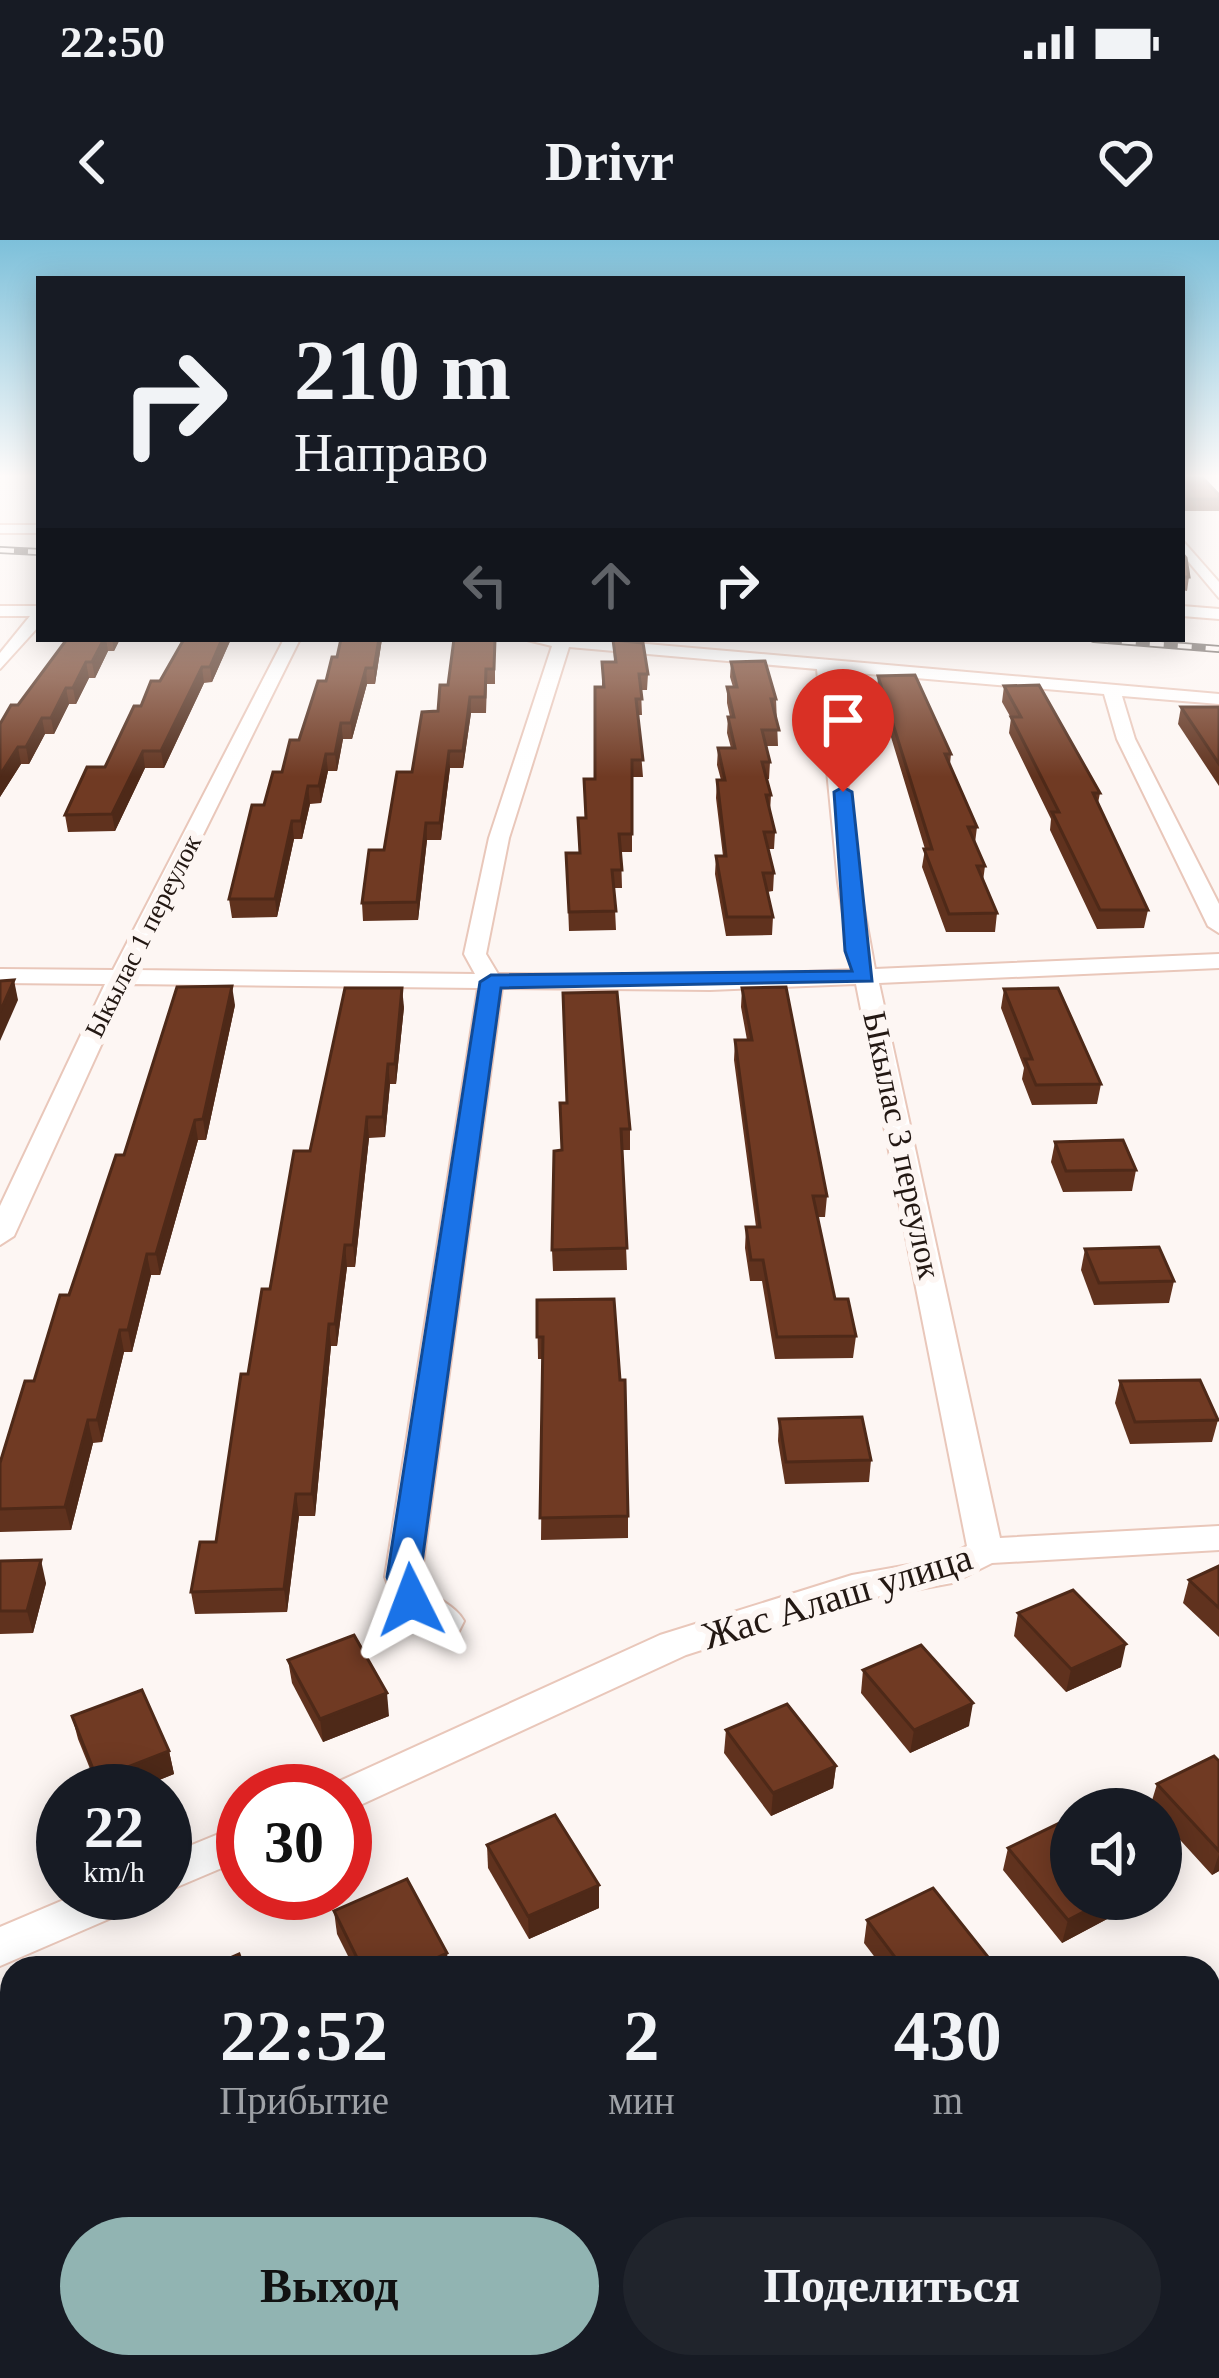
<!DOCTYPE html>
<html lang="ru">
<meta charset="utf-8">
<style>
:root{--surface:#171b24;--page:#20242c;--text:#f1f3f6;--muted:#9ea1a6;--accent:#91b4b2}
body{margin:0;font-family:Georgia,serif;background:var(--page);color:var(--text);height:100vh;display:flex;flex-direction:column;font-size:45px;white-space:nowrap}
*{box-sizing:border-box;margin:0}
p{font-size:39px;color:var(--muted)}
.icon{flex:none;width:66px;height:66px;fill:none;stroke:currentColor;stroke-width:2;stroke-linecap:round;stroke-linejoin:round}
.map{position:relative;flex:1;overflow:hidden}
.side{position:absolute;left:0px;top:1716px;width:1221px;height:423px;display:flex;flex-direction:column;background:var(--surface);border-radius:36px 36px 0 0;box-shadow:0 6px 30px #0003}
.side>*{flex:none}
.banner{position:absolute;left:36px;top:36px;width:1149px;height:366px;border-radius:0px;box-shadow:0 6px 30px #0003;background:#171b24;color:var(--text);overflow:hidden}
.tools{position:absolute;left:1050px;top:1548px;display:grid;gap:24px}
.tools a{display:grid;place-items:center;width:132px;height:132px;border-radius:50%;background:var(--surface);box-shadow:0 6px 30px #0003;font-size:60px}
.speed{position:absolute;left:36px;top:1524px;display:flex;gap:24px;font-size:60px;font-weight:700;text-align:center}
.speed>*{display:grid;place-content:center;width:156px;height:156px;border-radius:50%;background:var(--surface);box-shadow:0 6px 30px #0003;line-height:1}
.speed small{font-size:30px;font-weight:400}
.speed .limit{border:18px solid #d22;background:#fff;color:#111}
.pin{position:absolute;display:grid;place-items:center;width:102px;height:102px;color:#fff;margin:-123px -51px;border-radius:50% 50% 50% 0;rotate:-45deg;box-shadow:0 0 12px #0007}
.pin .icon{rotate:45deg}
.me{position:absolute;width:132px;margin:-66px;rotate:357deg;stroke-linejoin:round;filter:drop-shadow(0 0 9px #0008)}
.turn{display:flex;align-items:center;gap:42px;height:252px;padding:0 60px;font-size:54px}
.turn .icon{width:156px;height:156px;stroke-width:2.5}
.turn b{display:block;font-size:84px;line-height:102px}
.lanes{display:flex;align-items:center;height:114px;padding:0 60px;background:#0003;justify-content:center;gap:60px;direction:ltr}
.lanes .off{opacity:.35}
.eta{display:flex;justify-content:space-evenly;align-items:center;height:204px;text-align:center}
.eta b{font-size:72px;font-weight:700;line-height:84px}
.action{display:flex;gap:24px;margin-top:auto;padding:24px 60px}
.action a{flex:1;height:138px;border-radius:72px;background:var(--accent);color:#111;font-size:48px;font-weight:700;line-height:138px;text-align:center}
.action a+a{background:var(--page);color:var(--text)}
.status{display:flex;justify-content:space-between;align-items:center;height:84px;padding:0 60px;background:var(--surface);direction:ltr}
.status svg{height:33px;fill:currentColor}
header{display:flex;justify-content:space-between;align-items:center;height:156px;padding:0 60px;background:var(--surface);font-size:54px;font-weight:700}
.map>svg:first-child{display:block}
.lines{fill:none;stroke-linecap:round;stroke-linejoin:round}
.minor-casing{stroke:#e9c7ba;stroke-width:4}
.minor{fill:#fff;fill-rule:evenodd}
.rail-casing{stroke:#6d645f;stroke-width:8}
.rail{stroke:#fdf6f3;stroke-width:4.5;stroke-dasharray:14;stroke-linecap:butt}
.wall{fill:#60321e}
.shaded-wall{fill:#4e2918}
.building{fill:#703a23;stroke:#4e2918;stroke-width:3}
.route{fill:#1a73e8;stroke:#114b97;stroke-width:3}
.labels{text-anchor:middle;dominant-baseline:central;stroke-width:12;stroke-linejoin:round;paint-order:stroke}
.far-street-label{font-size:27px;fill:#231813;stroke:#fdf6f3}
.street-label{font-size:33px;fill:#231813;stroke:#fdf6f3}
.near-street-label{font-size:39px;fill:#231813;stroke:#fdf6f3}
</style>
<div class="status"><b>22:50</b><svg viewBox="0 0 49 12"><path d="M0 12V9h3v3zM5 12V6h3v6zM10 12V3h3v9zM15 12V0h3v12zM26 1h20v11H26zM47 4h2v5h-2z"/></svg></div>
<header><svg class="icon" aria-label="back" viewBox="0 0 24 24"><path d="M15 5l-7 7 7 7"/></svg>Drivr<svg class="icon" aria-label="heart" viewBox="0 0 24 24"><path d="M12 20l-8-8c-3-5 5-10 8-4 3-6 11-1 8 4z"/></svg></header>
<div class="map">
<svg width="1219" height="2138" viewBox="0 0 1219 2138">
<rect width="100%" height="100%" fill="#fdf6f3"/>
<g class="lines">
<defs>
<g id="minor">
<rect x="0" y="285" width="39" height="8"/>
<polygon points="1182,300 1219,342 1219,358 1182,314"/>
<polygon points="0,366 39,366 39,386 0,429 0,413 30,376 0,376"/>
<polygon points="1182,366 1219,369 1219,379 1182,376"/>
<path d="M284 399H300L136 730 475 734 464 714 489 598 552 406 523 399H589L1219 454V464L1122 456 1135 499 1219 664V693L1208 686 1117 499 1104 454 834 431 859 642 875 729 1219 714V728L879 743 1000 1298 1219 1286V1310L992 1323 952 1343 854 1361 686 1415 345 1572V1551H328L331 1545 660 1395 852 1335 943 1319 967 1306 856 744 710 750 502 748 421 1337C429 1360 453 1361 464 1381L459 1391 446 1394 398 1369 385 1337 478 748 129 744 14 996 0 1005V966L105 744 0 743V729L113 730ZM569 407 817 429 838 642 852 730 710 736 498 734 486 714 509 598Z"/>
<polygon points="243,1584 243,1619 165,1652 165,1616"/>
<polygon points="80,1653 145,1653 139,1666 0,1726 0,1687"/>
<polygon points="1219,1815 1219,1860 1209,1864 1209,1819"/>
<polygon points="701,2127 767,2127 762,2138 696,2138"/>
</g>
</defs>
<!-- minor casing -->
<use href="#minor" class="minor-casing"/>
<!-- minor -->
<use href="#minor" class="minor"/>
<defs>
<g id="rail">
<polyline points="0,310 39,312"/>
<polyline points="1094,399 1219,409"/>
</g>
</defs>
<!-- rail casing -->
<use href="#rail" class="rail-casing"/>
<!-- rail -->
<use href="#rail" class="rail"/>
</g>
<!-- wall -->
<g class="wall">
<polygon points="1182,237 1219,255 1219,271 1182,271"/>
<polygon points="1182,313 1189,337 1187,351 1182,350"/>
<polygon points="67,399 120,399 114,411 108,411 95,438 89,438 76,464 69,464 54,494 45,494 29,524 21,524 0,557 0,484 18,465"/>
<polygon points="184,399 231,399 212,442 204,443 164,528 145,528 115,591 68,592 65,575 105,527 141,466 160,441"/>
<polygon points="341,399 382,399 375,444 367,444 352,499 343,499 337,531 328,531 321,563 310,564 302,599 294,599 277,677 232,678 229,659 264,565 299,500 337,417"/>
<polygon points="495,399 495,444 487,444 486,473 471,473 463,528 450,528 441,600 427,600 418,680 363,681 362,663 384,610 412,532 448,445"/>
<polygon points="613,400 648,434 647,450 641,450 642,475 638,475 643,537 632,537 632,612 621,612 622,648 614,648 616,690 569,691 566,613 579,613 585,578 584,539 595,539 602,447 602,422 614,422"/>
<polygon points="731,422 776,459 778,506 767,506 770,522 769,539 767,539 771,555 770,572 775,592 774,609 768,609 774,633 773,651 767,652 773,677 772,695 726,696 715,634 716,616 723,616 716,558 717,540 721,540 717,525 718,508 731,508 727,493 728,477 730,477 727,463 727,447 733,447 730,437"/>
<polygon points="878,436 951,514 950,524 977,587 975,603 985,626 983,641 997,673 995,692 946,692 922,627 925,609 877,451"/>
<polygon points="1004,446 1100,553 1098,563 1148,670 1144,688 1097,689 1050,590 1051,579 1009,493 1011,478 1002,462"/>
<polygon points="1181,467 1219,467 1219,546 1178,484"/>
<polygon points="742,748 827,956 825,977 818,977 835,1059 856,1096 853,1118 775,1119 762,1041 750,1041 745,1008 746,987 756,987 734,820 735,800 747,800 741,767"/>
<polygon points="1004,749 1101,844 1097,864 1032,865 1022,839 1024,828 1001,768"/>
<polygon points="235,765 206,900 198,900 160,1035 151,1035 132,1112 124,1112 102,1202 93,1203 71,1290 0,1292 0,1223 124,915"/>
<polygon points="404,767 396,844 390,844 385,897 369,898 355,1027 347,1027 337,1106 331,1106 315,1276 299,1276 287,1372 195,1374 191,1352 216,1302 248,1134 310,911"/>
<polygon points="560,863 630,889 630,910 622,910 627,1030 553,1031 552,1010 562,910"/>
<polygon points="1055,902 1136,930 1132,951 1063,952 1051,922"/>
<polygon points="1085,1009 1174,1041 1169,1063 1094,1065 1081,1030"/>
<polygon points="537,1060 628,1276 628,1298 541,1300 543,1119 538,1119"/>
<polygon points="1120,1141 1218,1180 1212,1202 1130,1204 1115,1163"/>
<polygon points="779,1179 871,1220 869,1242 785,1244 778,1201"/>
<polygon points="0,1321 46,1343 33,1393 0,1394"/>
<polygon points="1219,1326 1219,1397 1183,1363 1189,1340"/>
<polygon points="1018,1373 1121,1427 1066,1452 1014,1396"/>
<polygon points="288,1420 389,1476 323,1502 292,1443"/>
<polygon points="863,1430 969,1486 910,1513 861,1453"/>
<polygon points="72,1476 169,1511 174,1534 132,1551 99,1551 78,1499"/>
<polygon points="726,1490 836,1526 833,1548 771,1576 724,1513"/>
<polygon points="1219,1521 1219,1631 1212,1635 1161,1579 1161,1569 1152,1569 1150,1567 1157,1544"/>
<polygon points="487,1605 599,1668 529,1699 488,1628"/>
<polygon points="1008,1608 1071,1659 1128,1659 1124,1670 1062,1703 1003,1630"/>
<polygon points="334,1671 447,1713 448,1728 354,1728 337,1694"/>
<polygon points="867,1680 992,1722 991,1728 883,1728 864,1703"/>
<polygon points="1219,2069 1219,2108 1209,2095 1209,2088 1216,2071"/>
</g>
<!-- shaded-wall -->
<g class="shaded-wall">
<polygon points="104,399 106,399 108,411 95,438 92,422"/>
<polygon points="112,399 120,399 114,411"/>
<polygon points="222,399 231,399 212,442 210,427"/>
<polygon points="379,399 382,399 375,444 374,428"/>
<polygon points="86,422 89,438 76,464 73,448"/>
<polygon points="202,427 204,443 164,528 161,511"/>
<polygon points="366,428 367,444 352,499 351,483"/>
<polygon points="66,448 69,464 54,494 51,478"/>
<polygon points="470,457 471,473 463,528 463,511"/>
<polygon points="42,478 45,494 29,524 26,507"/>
<polygon points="341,483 343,499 337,531 335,514"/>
<polygon points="18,507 21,524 0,557 0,535"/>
<polygon points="143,511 145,528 115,591 112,574"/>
<polygon points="449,511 450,528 441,600 440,583"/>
<polygon points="326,514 328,531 321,563 319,546"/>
<polygon points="308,546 310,564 302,599 301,581"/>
<polygon points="292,581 294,599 277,677 275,659"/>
<polygon points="426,583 427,600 418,680 417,662"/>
<polygon points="14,740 18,760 0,801 0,772"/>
<polygon points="232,746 235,765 206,900 203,879"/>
<polygon points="402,748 404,767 396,844 395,824"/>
<polygon points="388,824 390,844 385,897 383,877"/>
<polygon points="367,877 369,898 355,1027 353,1005"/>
<polygon points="195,880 198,900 160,1035 156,1014"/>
<polygon points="345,1005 347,1027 337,1106 335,1084"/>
<polygon points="147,1014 151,1035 132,1112 128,1090"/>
<polygon points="329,1084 331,1106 315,1276 312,1254"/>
<polygon points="120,1090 124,1112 102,1202 97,1180"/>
<polygon points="88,1180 93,1203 71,1290 65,1267"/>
<polygon points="296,1254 299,1276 287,1372 284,1349"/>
<polygon points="41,1320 46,1343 33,1393 27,1371"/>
<polygon points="1126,1404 1121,1427 1066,1452 1071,1429"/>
<polygon points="387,1453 389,1476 323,1502 320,1479"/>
<polygon points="973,1463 969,1486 910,1513 914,1490"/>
<polygon points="169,1511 174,1534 132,1551 100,1551 97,1539"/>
<polygon points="836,1526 833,1548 771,1576 773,1553"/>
<polygon points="1219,1614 1219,1631 1212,1635"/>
<polygon points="599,1645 599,1668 529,1699 528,1676"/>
<polygon points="1108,1659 1128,1659 1124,1670 1062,1703 1068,1680"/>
<polygon points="447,1713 448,1728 414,1728"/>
</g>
<!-- building -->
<g class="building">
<polygon points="1182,237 1202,237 1219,255 1219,259 1182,259"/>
<polygon points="1182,313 1186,318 1189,337 1182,337"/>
<polygon points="67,399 104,399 92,422 86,422 73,448 66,448 51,478 42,478 26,507 18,507 0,535 0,484 11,465 18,465"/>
<polygon points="184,399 222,399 210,427 202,427 161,511 143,511 112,574 65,575 87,527 105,527 134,466 141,466 151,441 160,441"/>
<polygon points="341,399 379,399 374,428 366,428 351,483 341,483 335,514 326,514 319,546 308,546 301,581 292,581 275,659 229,659 252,565 264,565 273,532 282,532 290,500 299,500 318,441 326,441 332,417 337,417"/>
<polygon points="454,399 495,399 494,429 486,429 485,457 470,457 463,511 449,511 440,583 426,583 417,662 362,663 369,610 384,610 397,532 412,532 422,472 438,471 440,445 448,445"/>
<polygon points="613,400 643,403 648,434 639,434 642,459 636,459 643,520 632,520 632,594 619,594 622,630 612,630 616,671 569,672 566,613 580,613 578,578 586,578 584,539 595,539 595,447 604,447 602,422 616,422"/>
<polygon points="765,421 776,459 771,459 779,490 762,490 770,522 762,522 771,555 766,555 775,592 764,592 774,633 763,633 773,677 727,677 716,616 726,616 717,540 725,540 718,508 735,508 728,477 734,477 727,447 737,447 731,422"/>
<polygon points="915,435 951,514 945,514 977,587 968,587 985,626 977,626 997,673 949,674 924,609 932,609 878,436"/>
<polygon points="1039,445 1100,553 1093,553 1148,670 1100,670 1052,572 1059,572 1011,477 1021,477 1004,446"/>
<polygon points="1181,467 1219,467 1219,524"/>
<polygon points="14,740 0,772 0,741"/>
<polygon points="232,746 203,879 195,880 156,1014 147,1014 128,1090 120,1090 97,1180 88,1180 65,1267 0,1269 0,1223 25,1141 34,1141 60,1055 69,1055 116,915 124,915 177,747"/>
<polygon points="786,747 827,956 813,956 835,1059 848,1059 856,1096 777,1097 763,1020 751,1020 746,987 760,987 735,800 752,800 742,748"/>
<polygon points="345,748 402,748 395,824 388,824 383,877 367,877 353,1005 345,1005 335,1084 329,1084 312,1254 296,1254 284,1349 191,1352 200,1302 216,1302 241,1134 248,1134 262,1049 270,1049 294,911 310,911"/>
<polygon points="1058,748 1101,844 1036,845 1025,819 1032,819 1004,749"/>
<polygon points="617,752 630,889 621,889 627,1008 552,1010 554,911 562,910 560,863 567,863 563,753"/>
<polygon points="1123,900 1136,930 1066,931 1055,902"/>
<polygon points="1159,1007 1174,1041 1099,1043 1085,1009"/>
<polygon points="614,1059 620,1140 625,1140 628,1276 540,1278 543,1097 537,1097 537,1060"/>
<polygon points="1200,1140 1218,1180 1135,1182 1120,1141"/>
<polygon points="862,1177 871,1220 786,1222 779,1179"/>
<polygon points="41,1320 27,1371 0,1371 0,1321"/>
<polygon points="1219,1326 1219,1368 1189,1340"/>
<polygon points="1073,1350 1126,1404 1071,1429 1018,1373"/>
<polygon points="354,1395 387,1453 320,1479 288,1420"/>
<polygon points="921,1405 973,1463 914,1490 863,1430"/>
<polygon points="142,1450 169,1511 97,1539 72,1476"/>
<polygon points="787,1464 836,1526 773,1553 726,1490"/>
<polygon points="1214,1516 1219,1521 1219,1611 1157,1544"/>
<polygon points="555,1575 599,1645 528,1676 487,1605"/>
<polygon points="1070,1578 1071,1659 1108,1659 1068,1680 1008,1608"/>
<polygon points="407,1639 447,1713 414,1728 362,1728 334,1671"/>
<polygon points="933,1648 992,1722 981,1728 903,1728 867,1680"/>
<polygon points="239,1714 244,1728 207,1728"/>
<polygon points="12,1811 12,1911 7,1913 0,1890 0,1817"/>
<polygon points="133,2127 244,2127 248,2138 136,2138"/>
</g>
<!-- sky -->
<linearGradient id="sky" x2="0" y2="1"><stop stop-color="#7dc0da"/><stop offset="0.44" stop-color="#fefbfa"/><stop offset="1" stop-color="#fefbfa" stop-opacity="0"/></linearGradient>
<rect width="1219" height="537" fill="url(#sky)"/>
<!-- route -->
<polygon class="route" points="843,547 852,552 872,741 501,748 420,1337 427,1360 411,1372 399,1369 387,1337 480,742 491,735 852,731 845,711 834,552"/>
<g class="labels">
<!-- far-street labels -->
<g class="far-street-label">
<text transform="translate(143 696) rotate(-63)">Ыкылас 1 переулок</text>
</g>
<!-- street labels -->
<g class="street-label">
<text transform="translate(902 905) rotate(78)">Ыкылас 3 переулок</text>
</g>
<!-- near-street labels -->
<g class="near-street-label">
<text transform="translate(837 1356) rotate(-17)">Жас Алаш улица</text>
</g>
</g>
</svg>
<div class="tools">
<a><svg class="icon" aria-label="sound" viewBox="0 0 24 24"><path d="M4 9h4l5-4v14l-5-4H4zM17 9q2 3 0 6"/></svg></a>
</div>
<div class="speed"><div>22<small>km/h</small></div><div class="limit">30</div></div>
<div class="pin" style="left:843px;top:552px;background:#d93025"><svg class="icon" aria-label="arrive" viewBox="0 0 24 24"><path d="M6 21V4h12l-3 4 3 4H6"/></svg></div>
<svg class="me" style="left:411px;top:1360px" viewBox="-20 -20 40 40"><path d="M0-17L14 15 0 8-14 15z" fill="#1a73e8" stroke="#fff" stroke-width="4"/></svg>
<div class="banner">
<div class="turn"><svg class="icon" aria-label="right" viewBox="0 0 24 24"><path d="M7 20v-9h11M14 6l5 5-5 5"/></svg><div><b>210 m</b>Направо</div></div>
<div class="lanes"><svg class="icon off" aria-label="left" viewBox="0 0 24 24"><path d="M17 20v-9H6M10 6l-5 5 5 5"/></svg><svg class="icon off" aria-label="ahead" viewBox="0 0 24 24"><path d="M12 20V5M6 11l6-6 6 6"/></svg><svg class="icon" aria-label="right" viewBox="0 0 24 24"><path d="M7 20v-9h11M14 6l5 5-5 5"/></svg></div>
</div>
<section class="side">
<div class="eta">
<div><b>22:52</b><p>Прибытие</p></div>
<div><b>2</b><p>мин</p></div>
<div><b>430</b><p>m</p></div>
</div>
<div class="action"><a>Выход</a><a>Поделиться</a></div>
</section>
</div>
